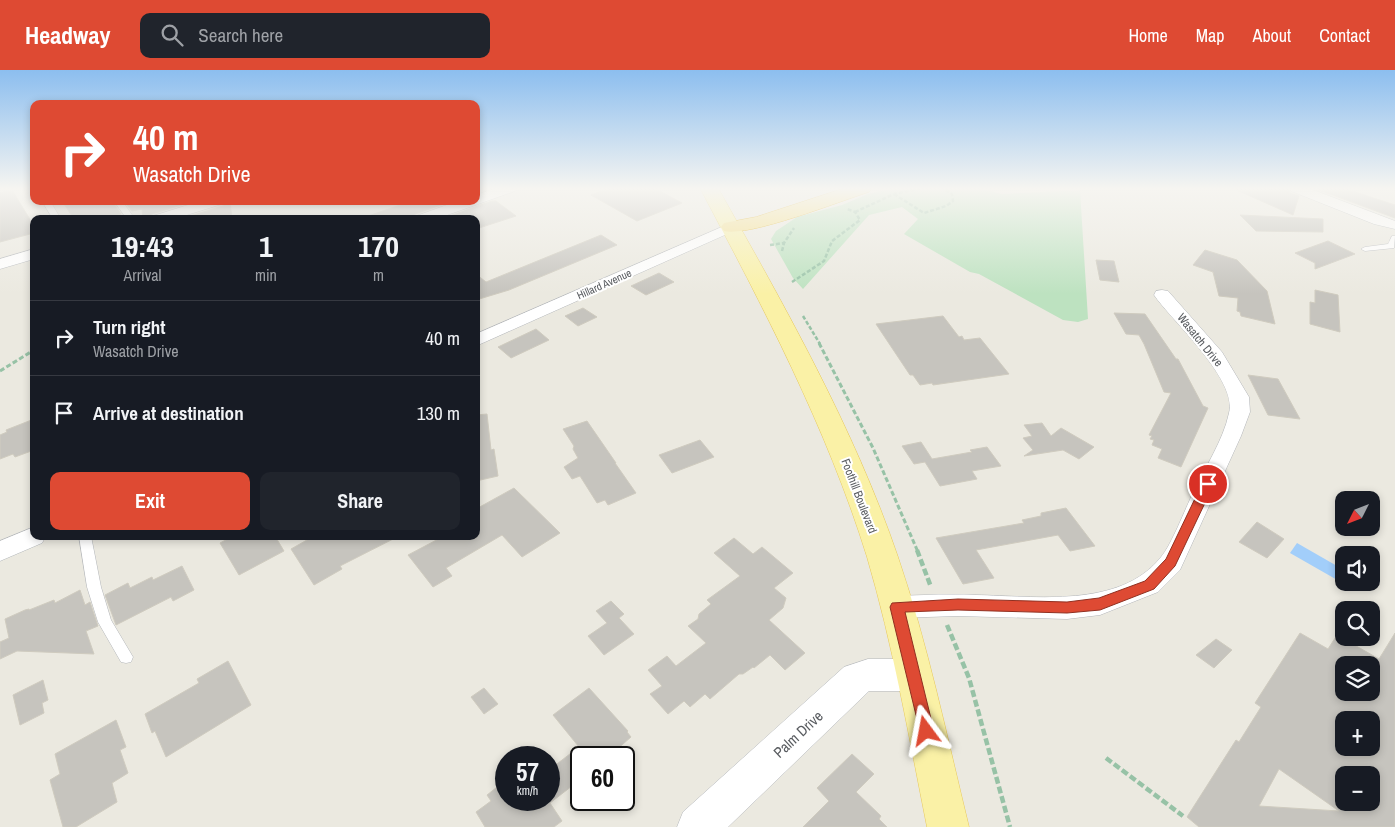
<!DOCTYPE html>
<meta charset="utf-8">
<style>
:root{--surface:#171b24;--page:#20242c;--text:#f1f3f6;--muted:#9ea1a6;--line:#363941;--accent:#de4a33}
body{margin:0;font-family:"Archivo Narrow",sans-serif;background:var(--page);color:var(--text);height:100vh;display:flex;flex-direction:column;font-size:19px;white-space:nowrap}
*{box-sizing:border-box;margin:0}
p{font-size:16px;color:var(--muted)}
.icon{flex:none;width:28px;height:28px;fill:none;stroke:currentColor;stroke-width:2;stroke-linecap:round;stroke-linejoin:round}
.map{position:relative;flex:1;overflow:hidden}
.details{position:absolute;left:30px;top:145px;width:450px;height:325px;display:flex;flex-direction:column;background:var(--surface);border-radius:10px;box-shadow:0 2px 8px #0003}
.details>*{flex:none}
.hud{position:absolute;left:30px;top:30px;width:450px;height:105px;border-radius:10px;box-shadow:0 2px 8px #0003;background:#de4a33;color:#fff;overflow:hidden}
.needle{width:32px;rotate:228deg}
.buttons{position:absolute;left:1335px;top:421px;display:grid;gap:10px}
.buttons a{display:grid;place-items:center;width:45px;height:45px;border-radius:10px;background:var(--surface);box-shadow:0 2px 8px #0003;font-size:25px}
.speed{position:absolute;left:495px;top:676px;display:flex;gap:10px;font-size:25px;font-weight:700;text-align:center}
.speed>*{display:grid;place-content:center;width:65px;height:65px;border-radius:50%;background:var(--surface);box-shadow:0 2px 8px #0003;line-height:1}
.speed small{font-size:12px;font-weight:400}
.speed .limit{border:2px solid #111;border-radius:8px;background:#fff;color:#111}
.pin{position:absolute;display:grid;place-items:center;width:42px;height:42px;color:#fff;margin:-21px;border:2px solid #fff;border-radius:50%;box-shadow:0 1px 5px #0007}
.me{position:absolute;width:55px;margin:-28px;rotate:347deg;stroke-linejoin:round;filter:drop-shadow(0 0 4px #0008)}
.turn{display:flex;align-items:center;gap:18px;height:105px;padding:0 20px;font-size:22px}
.turn .icon{width:65px;height:65px;stroke-width:2.5}
.turn b{display:block;font-size:35px;line-height:42px}
.eta{display:flex;justify-content:space-evenly;align-items:center;height:85px;text-align:center}
.eta b{font-size:30px;font-weight:800;line-height:35px}
.primary-button{display:flex;gap:10px;margin-top:auto;padding:10px 20px}
.primary-button a{flex:1;height:58px;border-radius:10px;background:var(--accent);color:#fff;font-size:20px;font-weight:800;line-height:58px;text-align:center}
.primary-button a+a{background:var(--page);color:var(--text)}
ul{padding:0;list-style:none}
li{display:flex;align-items:center;gap:15px;height:75px;padding:0 20px;border-top:1px solid var(--line)}
li div{flex:1}
li b{display:block;font-size:19px}
li em{font-style:normal}
header{display:flex;align-items:center;gap:30px;box-sizing:border-box;height:70px;padding:0 25px;background:var(--accent);color:#fff}
header strong{font-size:24px}
nav{display:flex;gap:28px;margin-inline-start:auto;font-size:18px}
.search{width:350px;height:45px;background:var(--page);display:flex;align-items:center;gap:12px;box-sizing:border-box;padding:0 18px;border-radius:10px;color:var(--muted);font-size:19px}
.map>svg:first-child{display:block}
.green{fill:#bde2c0}
.water{fill:#a2cefa}
.building{fill:#c6c4be;stroke:#cfcbbf;fill-rule:evenodd}
.lines{fill:none;stroke-linecap:round;stroke-linejoin:round}
.service-casing{stroke:#b3b6ba;stroke-width:1}
.minor-casing{stroke:#b3b6ba;stroke-width:1}
.tertiary-casing{stroke:#b3b6ba;stroke-width:1}
.primary-casing{stroke:#e8c95c;stroke-width:1}
.motorway-casing{stroke:#dea90d;stroke-width:1}
.path-far2{stroke:#97c2a6;stroke-width:2.5;stroke-dasharray:4 2;stroke-linecap:butt}
.path-far1{stroke:#97c2a6;stroke-width:3;stroke-dasharray:5 2.5;stroke-linecap:butt}
.path{stroke:#97c2a6;stroke-width:4.5;stroke-dasharray:7 3;stroke-linecap:butt}
.service{fill:#fff;fill-rule:evenodd}
.minor{fill:#fff;fill-rule:evenodd}
.tertiary{fill:#fff;fill-rule:evenodd}
.primary{fill:#faf1a6;fill-rule:evenodd}
.motorway{fill:#f6e18c;fill-rule:evenodd}
.route{fill:#de4a33;stroke:#903021}
.labels{text-anchor:middle;dominant-baseline:central;stroke-width:4;stroke-linejoin:round;paint-order:stroke}
.far-street-label{font-size:11px;fill:#595c60;stroke:#fff}
.street-label{font-size:12px;fill:#595c60;stroke:#fff}
.near-street-label{font-size:15px;fill:#595c60;stroke:#fff}
</style>
<header>
<strong>Headway</strong>
<div class="search"><svg class="icon" aria-label="search" viewBox="0 0 24 24"><circle cx="10" cy="10" r="6"/><path d="M15 15l6 6"/></svg>Search here</div>
<nav><a>Home</a><a>Map</a><a>About</a><a>Contact</a></nav>
</header>
<div class="map">
<svg width="1395" height="757" viewBox="0 0 1395 757">
<rect width="100%" height="100%" fill="#ebe9e0"/>
<!-- green -->
<polygon class="green" points="894,118 977,118 1002,124 1080,120 1088,249 1078,252 1063,250 979,204 970,202 904,164 918,149 902,137 869,145 803,219 793,208 771,169 776,161 797,147 842,135 868,124"/>
<!-- water -->
<polygon class="water" points="1297,473 1344,500 1344,504 1339,511 1290,483"/>
<!-- building -->
<g class="building">
<polygon points="610,118 654,118 682,133 637,151 591,125"/>
<polygon points="1232,118 1287,118 1290,123 1299,126 1293,145"/>
<polygon points="1314,118 1343,118 1395,135 1395,148"/>
<polygon points="12,120 34,156 34,163 0,172 0,123"/>
<polygon points="62,131 112,131 121,144 106,149 74,149"/>
<polygon points="124,131 194,131 152,144 149,149 143,149 142,139 132,141"/>
<polygon points="226,131 230,131 232,149 181,149 223,136"/>
<polygon points="412,131 452,131 415,144 412,149 368,149 368,146"/>
<polygon points="492,131 496,131 516,146 476,159 476,149 442,149"/>
<polygon points="1240,145 1323,149 1323,162 1256,161"/>
<polygon points="601,165 617,175 509,220 476,230 476,204 486,212"/>
<polygon points="1328,171 1355,184 1315,199 1315,193 1295,183"/>
<polygon points="1205,180 1237,190 1267,221 1275,254 1241,246 1240,242 1237,241 1238,228 1219,226 1213,202 1193,195"/>
<polygon points="1096,190 1114,191 1119,212 1100,210"/>
<polygon points="659,203 674,212 646,225 631,216"/>
<polygon points="1315,220 1338,225 1340,262 1310,254 1310,232 1315,233"/>
<polygon points="583,238 597,247 578,256 565,246"/>
<polygon points="1114,243 1145,244 1176,289 1178,289 1203,336 1208,338 1181,397 1158,388 1162,379 1152,375 1154,370 1150,369 1152,366 1149,365 1171,323 1164,322 1144,274 1139,265 1126,264"/>
<polygon points="943,246 959,267 962,266 964,270 980,268 1009,304 933,315 932,313 920,315 913,305 910,305 876,254"/>
<polygon points="536,259 549,270 511,288 498,277"/>
<polygon points="1248,305 1278,309 1300,349 1268,345"/>
<polygon points="487,344 491,380 494,379 498,406 476,411 476,345"/>
<polygon points="34,349 34,380 15,387 13,384 0,389 0,365 7,362 6,360"/>
<polygon points="587,351 616,393 615,393 636,423 608,435 605,430 597,433 580,406 572,409 564,397 578,388 573,379 574,376 563,359"/>
<polygon points="1042,353 1051,366 1061,358 1094,377 1079,389 1063,380 1024,386 1033,380 1023,368 1032,366 1024,355"/>
<polygon points="700,370 714,387 672,403 659,385"/>
<polygon points="921,372 932,389 972,382 970,380 987,377 1001,396 972,401 977,409 940,416 925,392 914,394 902,376"/>
<polygon points="514,418 560,463 522,487 502,465 446,498 452,506 433,517 408,485 444,466 476,466 476,439"/>
<polygon points="1066,438 1095,476 1070,481 1058,465 976,480 994,508 963,514 936,468 1024,453 1022,450 1041,446 1041,443"/>
<polygon points="1257,452 1284,469 1267,488 1239,472"/>
<polygon points="233,466 275,466 284,481 239,505 220,473"/>
<polygon points="314,466 399,466 340,496 342,499 314,515 291,479"/>
<polygon points="734,468 753,484 762,477 793,503 774,518 786,528 783,538 769,550 805,583 785,600 770,585 754,598 753,597 743,604 739,604 710,629 705,624 690,637 684,631 668,644 650,624 662,616 648,600 667,586 676,596 706,573 688,556 698,549 699,544 711,534 707,530 740,506 714,483"/>
<polygon points="182,496 194,520 173,531 171,527 116,555 105,525 128,513 130,518 152,507 153,510"/>
<polygon points="80,520 85,535 90,532 98,556 86,561 94,584 17,581 0,589 0,572 9,568 5,549 25,540 29,539 29,540 54,530 55,533"/>
<polygon points="611,531 624,544 619,548 634,564 604,585 588,566 607,553 596,541"/>
<path d="M1300 563 1328 579 1337 565 1379 589 1395 563V757H1199L1187 747 1236 670 1239 672 1261 637 1255 633ZM1344 595H1371V622H1344ZM1344 650H1371V678H1344ZM1279 699 1339 741 1259 736ZM1344 705H1371V732H1344Z"/>
<polygon points="1216,569 1232,580 1214,598 1196,585"/>
<polygon points="228,591 251,635 166,687 155,661 152,663 145,644 199,613 197,609"/>
<polygon points="43,610 48,630 42,633 44,643 20,655 13,625"/>
<polygon points="484,618 498,634 484,644 471,627"/>
<polygon points="589,618 628,661 627,662 631,667 607,688 581,688 581,709 550,733 562,751 554,757 485,757 476,742 491,731 487,725 506,710 506,730 549,731 549,700 579,677 553,645"/>
<polygon points="116,650 126,677 120,680 128,703 112,713 117,732 76,757 63,757 50,710 60,704 55,684"/>
<polygon points="852,684 874,704 856,722 881,746 879,749 887,757 803,757 829,731 817,718"/>
</g>
<g class="lines">
<defs>
<g id="service">
<polygon points="42,131 50,131 61,149 53,149"/>
<polygon points="114,131 122,131 135,149 127,149"/>
<polygon points="1392,166 1395,166 1394,178 1365,181 1361,179 1365,177 1388,174"/>
<polygon points="79,466 91,466 101,517 111,550 133,587 131,592 126,593 121,592 98,552 87,517"/>
</g>
<g id="minor">
<polygon points="497,118 517,118 515,121 436,149 414,149 416,146 458,131 476,131 476,125"/>
<polygon points="1289,118 1308,118 1395,151 1395,159 1374,154 1291,121"/>
<polygon points="201,131 224,131 222,134 174,149 151,149 153,146"/>
<polygon points="731,153 736,154 738,157 736,160 476,276 476,264"/>
<polygon points="34,179 34,189 0,199 0,189"/>
<path d="M1162 220 1168 221 1222 282 1249 327 1250 342 1241 366 1180 500 1158 522 1100 545 1067 549 958 546 896 548 887 545 883 537 887 529 896 526C923 525 949 524 976 525 1035 526 1120 539 1161 487 1172 474 1185 439 1193 423 1205 397 1223 371 1229 343 1238 310 1172 251 1154 225L1156 221Z"/>
<polygon points="34,457 34,466 46,466 42,473 0,491 0,471"/>
</g>
<polygon id="tertiary" points="868,589 913,589 926,593 931,605 926,617 913,621 869,621 728,757 677,757 683,742 844,597"/>
<path id="primary" d="M700 118H718C785 237 854 358 898 487 928 575 947 667 969 757H927C909 667 893 575 867 487 827 358 763 237 700 118Z"/>
<path id="motorway" d="M845 118H872L869 122C840 131 750 167 724 161L721 157 724 153 756 147Z"/>
</defs>
<!-- service casing -->
<use href="#service" class="service-casing"/>
<!-- minor casing -->
<use href="#minor" class="minor-casing"/>
<!-- tertiary casing -->
<use href="#tertiary" class="tertiary-casing"/>
<!-- primary casing -->
<use href="#primary" class="primary-casing"/>
<!-- motorway casing -->
<use href="#motorway" class="motorway-casing"/>
<!-- path-far2 -->
<g class="path-far2">
<polyline points="894,124 924,143 946,136 953,131 952,124 943,118"/>
<polyline points="855,142 894,124 921,118"/>
<polyline points="770,175 784,173"/>
<polyline points="782,181 784,173 794,158"/>
<polyline points="792,212 824,191 832,171 860,150 855,142 847,139"/>
<polyline points="803,246 820,274"/>
</g>
<!-- path-far1 -->
<g class="path-far1">
<polyline points="819,273 873,378 918,482"/>
<polyline points="0,301 34,280"/>
</g>
<!-- path -->
<g class="path">
<polyline points="917,480 931,517"/>
<polyline points="947,555 969,608 1010,757"/>
<polyline points="1106,688 1183,746"/>
</g>
<!-- service -->
<use href="#service" class="service"/>
<!-- minor -->
<use href="#minor" class="minor"/>
<!-- tertiary -->
<use href="#tertiary" class="tertiary"/>
<!-- primary -->
<use href="#primary" class="primary"/>
<!-- motorway -->
<use href="#motorway" class="motorway"/>
</g>
<!-- sky -->
<linearGradient id="sky" x2="0" y2="1"><stop stop-color="#8cbeef"/><stop offset="0.53" stop-color="#f6f5f1"/><stop offset="1" stop-color="#f6f5f1" stop-opacity="0"/></linearGradient>
<rect width="1395" height="224" fill="url(#sky)"/>
<!-- route -->
<polygon class="route" points="1208,409 1214,414 1175,496 1154,519 1100,540 1067,543 958,540 905,542 934,661 932,666 926,668 921,666 890,537 892,533 958,529 1067,532 1099,528 1145,511 1166,489 1202,414"/>
<g class="labels">
<!-- far-street labels -->
<g class="far-street-label">
<text transform="translate(604 214) rotate(-24)">Hillard Avenue</text>
</g>
<!-- street labels -->
<g class="street-label">
<text transform="translate(1200 270) rotate(51)">Wasatch Drive</text>
<text transform="translate(859 426) rotate(69)">Foothill Boulevard</text>
</g>
<!-- near-street labels -->
<g class="near-street-label">
<text transform="translate(798 664) rotate(-43)">Palm Drive</text>
</g>
</g>
</svg>
<div class="buttons">
<a><svg class="needle" viewBox="-14 -14 28 28"><path d="M0-13l5 13h-10z" fill="#e53935"/><path d="M0 13l5-13h-10z" fill="#9ea1a6"/></svg></a>
<a><svg class="icon" aria-label="sound" viewBox="0 0 24 24"><path d="M4 9h4l5-4v14l-5-4H4zM17 9q2 3 0 6"/></svg></a>
<a><svg class="icon" aria-label="search" viewBox="0 0 24 24"><circle cx="10" cy="10" r="6"/><path d="M15 15l6 6"/></svg></a>
<a><svg class="icon" aria-label="layers" viewBox="0 0 24 24"><path d="M12 4l9 5-9 5-9-5zM3 14l9 5 9-5"/></svg></a>
<a>+</a>
<a>−</a>
</div>
<div class="speed"><div>57<small>km/h</small></div><div class="limit">60</div></div>
<div class="pin" style="left:1208px;top:414px;background:#d93025"><svg class="icon" aria-label="arrive" viewBox="0 0 24 24"><path d="M6 21V4h12l-3 4 3 4H6"/></svg></div>
<svg class="me" style="left:926px;top:661px" viewBox="-20 -20 40 40"><path d="M0-17L14 15 0 8-14 15z" fill="#de4a33" stroke="#fff" stroke-width="4"/></svg>
<div class="hud">
<div class="turn"><svg class="icon" aria-label="right" viewBox="0 0 24 24"><path d="M7 20v-9h11M14 6l5 5-5 5"/></svg><div><b>40 m</b>Wasatch Drive</div></div>
</div>
<section class="details">
<div class="eta">
<div><b>19:43</b><p>Arrival</p></div>
<div><b>1</b><p>min</p></div>
<div><b>170</b><p>m</p></div>
</div>
<ul>
<li><svg class="icon" aria-label="right" viewBox="0 0 24 24"><path d="M7 20v-9h11M14 6l5 5-5 5"/></svg><div><b>Turn right</b><p>Wasatch Drive</p></div><em>40 m</em></li>
<li><svg class="icon" aria-label="arrive" viewBox="0 0 24 24"><path d="M6 21V4h12l-3 4 3 4H6"/></svg><div><b>Arrive at destination</b></div><em>130 m</em></li>
</ul>
<div class="primary-button"><a>Exit</a><a>Share</a></div>
</section>
</div>
